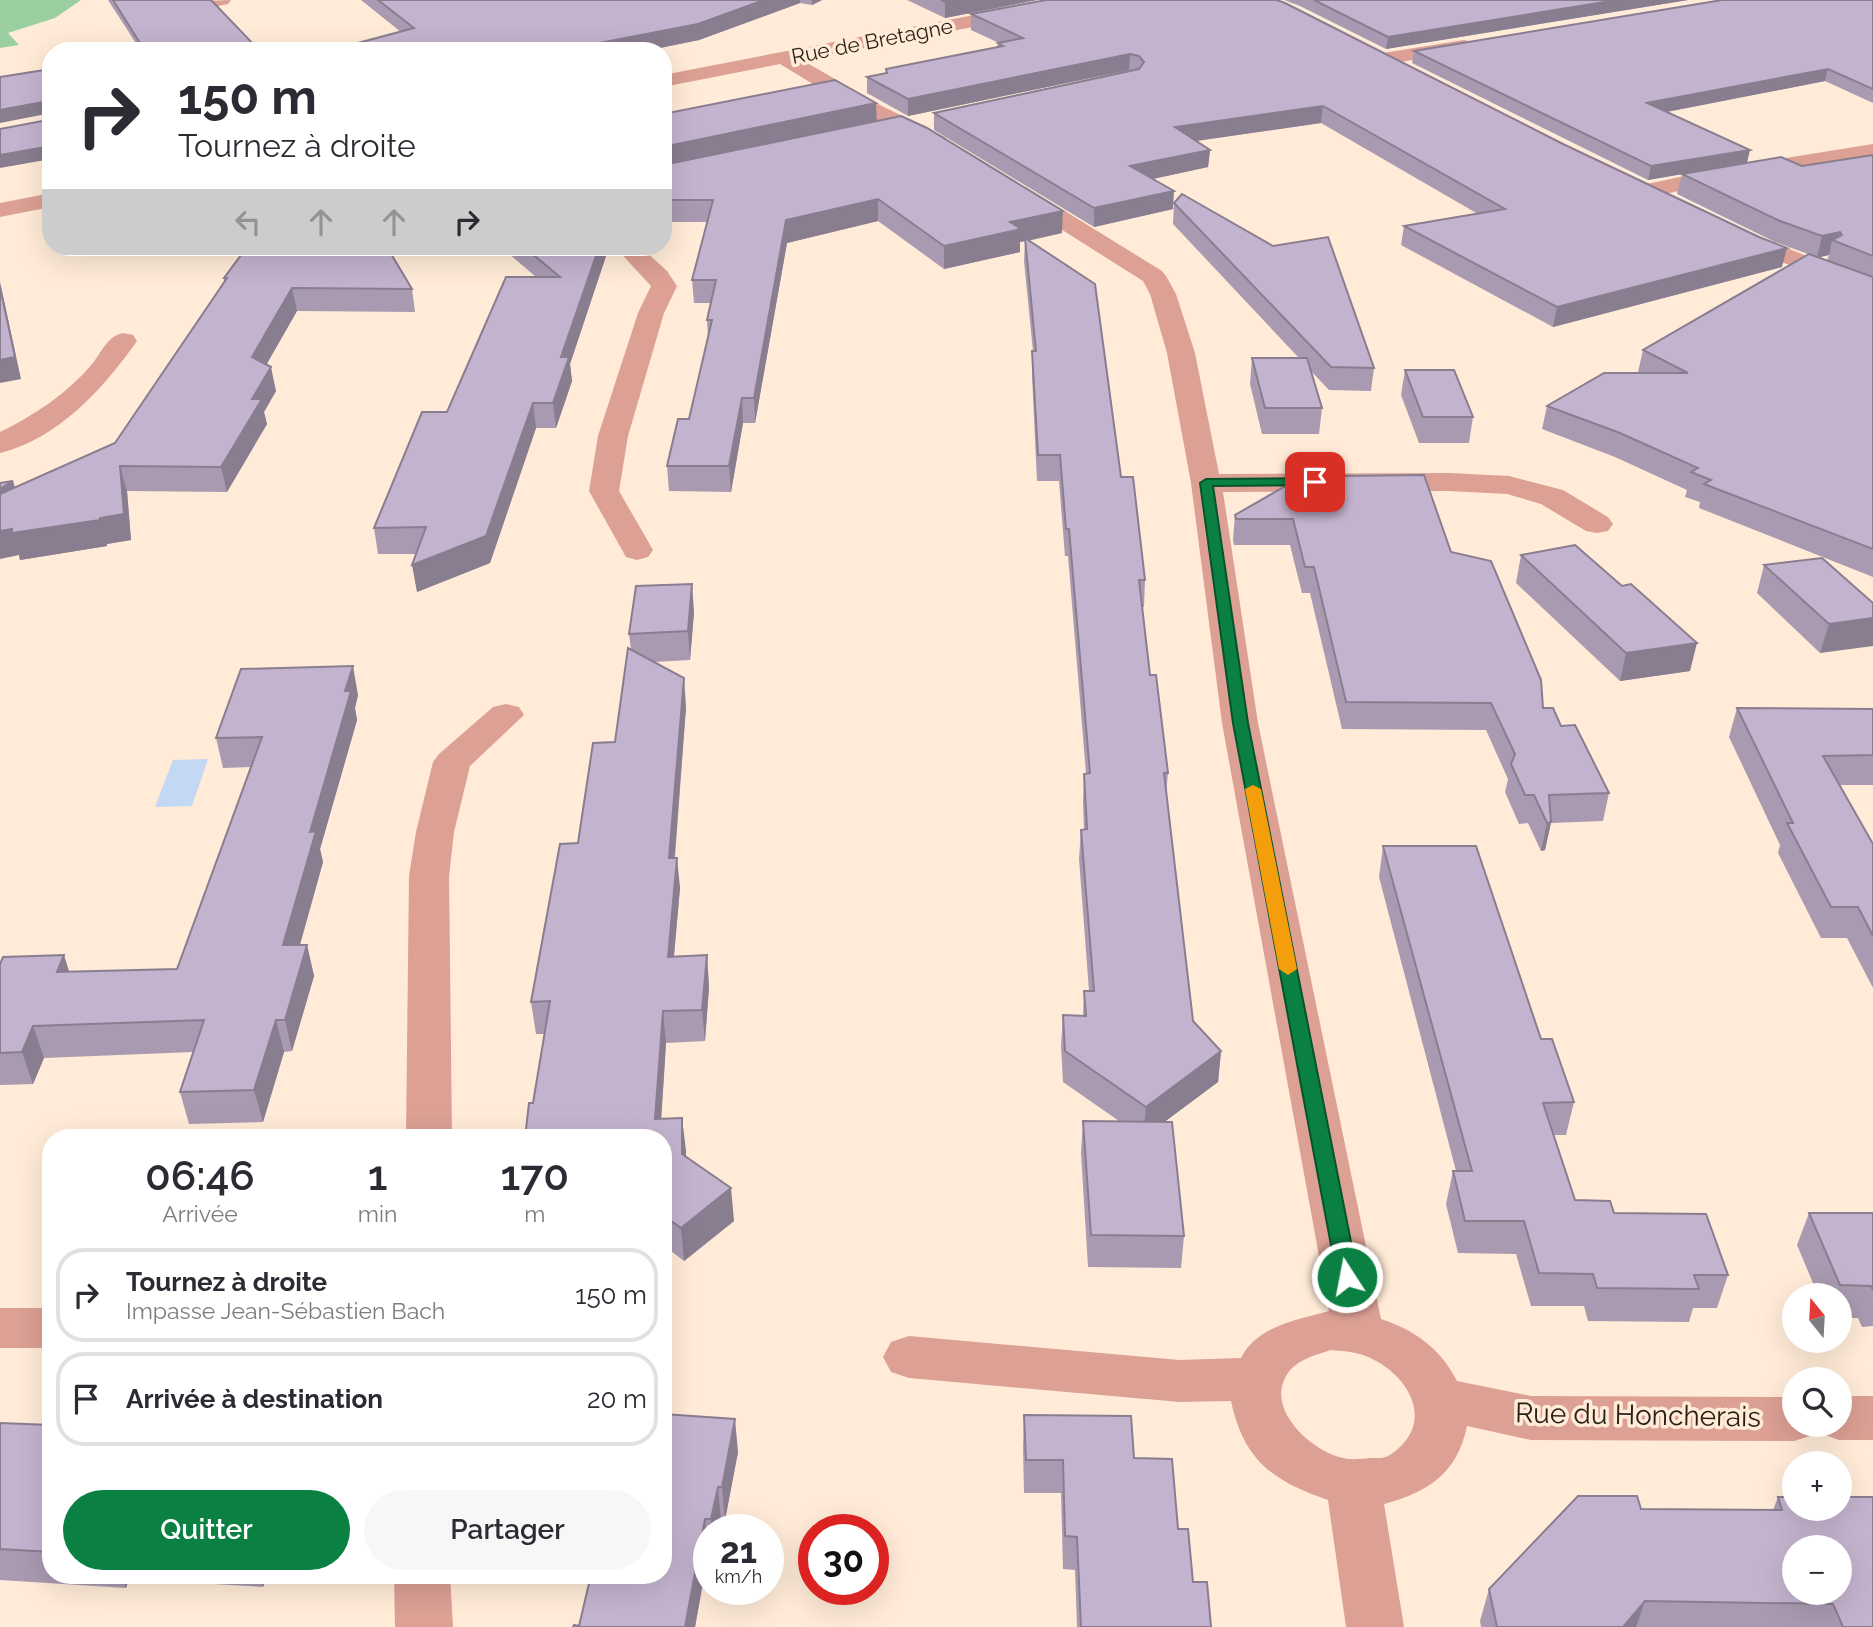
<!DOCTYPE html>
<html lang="fr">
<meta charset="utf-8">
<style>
:root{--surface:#fff;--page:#f7f7f7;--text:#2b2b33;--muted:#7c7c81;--line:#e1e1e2;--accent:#0b8043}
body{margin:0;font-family:Raleway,sans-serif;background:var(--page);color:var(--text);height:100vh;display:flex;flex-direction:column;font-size:26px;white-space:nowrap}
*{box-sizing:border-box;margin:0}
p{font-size:23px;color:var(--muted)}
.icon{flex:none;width:38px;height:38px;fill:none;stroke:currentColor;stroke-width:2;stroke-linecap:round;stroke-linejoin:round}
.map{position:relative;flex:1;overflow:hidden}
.panel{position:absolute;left:42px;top:1129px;width:630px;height:455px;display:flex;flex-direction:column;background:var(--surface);border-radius:28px;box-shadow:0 7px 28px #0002}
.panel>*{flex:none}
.top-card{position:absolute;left:42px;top:42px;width:630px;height:214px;border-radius:28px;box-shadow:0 7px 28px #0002;background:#fff;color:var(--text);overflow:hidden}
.needle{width:46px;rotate:342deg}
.tools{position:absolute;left:1782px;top:1283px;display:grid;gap:14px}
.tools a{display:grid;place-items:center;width:70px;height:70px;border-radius:50%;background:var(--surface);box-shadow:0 7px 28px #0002;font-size:35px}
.speed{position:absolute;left:693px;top:1514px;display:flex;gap:14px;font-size:35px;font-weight:700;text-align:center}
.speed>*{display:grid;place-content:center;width:91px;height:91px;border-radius:50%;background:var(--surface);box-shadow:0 7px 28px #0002;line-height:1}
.speed small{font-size:18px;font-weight:400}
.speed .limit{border:10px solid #d22;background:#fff;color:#111}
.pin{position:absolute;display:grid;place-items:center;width:60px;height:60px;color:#fff;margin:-30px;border-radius:14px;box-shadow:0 4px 10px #0006}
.me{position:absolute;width:77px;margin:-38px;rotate:349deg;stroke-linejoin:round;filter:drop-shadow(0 0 5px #0008)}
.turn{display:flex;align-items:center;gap:24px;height:147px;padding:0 21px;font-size:32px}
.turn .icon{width:91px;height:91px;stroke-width:2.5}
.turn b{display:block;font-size:49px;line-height:60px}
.lanes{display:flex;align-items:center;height:66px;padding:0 21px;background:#0003;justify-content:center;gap:35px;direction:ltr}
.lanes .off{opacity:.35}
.eta{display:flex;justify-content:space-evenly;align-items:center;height:119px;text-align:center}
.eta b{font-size:42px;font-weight:600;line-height:49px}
.primary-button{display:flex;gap:14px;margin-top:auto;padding:14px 21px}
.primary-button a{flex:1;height:80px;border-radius:42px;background:var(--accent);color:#fff;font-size:28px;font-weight:600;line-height:80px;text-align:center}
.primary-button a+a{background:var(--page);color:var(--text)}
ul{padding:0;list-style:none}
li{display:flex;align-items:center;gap:21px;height:94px;margin:0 14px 10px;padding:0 7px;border:4px solid var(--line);border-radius:28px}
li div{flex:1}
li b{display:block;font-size:26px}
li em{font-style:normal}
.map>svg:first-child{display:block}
.green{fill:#9ad0a1}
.water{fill:#c3d8f2}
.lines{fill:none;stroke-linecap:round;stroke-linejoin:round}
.minor{fill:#dca094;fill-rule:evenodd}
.wall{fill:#a99ab1;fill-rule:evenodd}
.shaded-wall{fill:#897d90}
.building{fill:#c4b3ce;stroke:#897d90;stroke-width:2;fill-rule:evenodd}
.route{fill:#0b8043;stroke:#07532c;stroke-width:2}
.slow{fill:#f59e0b}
.labels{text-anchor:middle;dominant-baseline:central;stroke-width:7;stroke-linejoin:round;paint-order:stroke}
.far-street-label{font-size:21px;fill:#281f16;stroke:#ffebd7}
.near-street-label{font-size:28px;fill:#281f16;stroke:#ffebd7}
</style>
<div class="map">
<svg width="1873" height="1627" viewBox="0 0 1873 1627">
<rect width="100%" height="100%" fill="#ffebd7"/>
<!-- green -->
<polygon class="green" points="0,0 81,0 55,18 8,33 19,45 0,48"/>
<!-- water -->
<polygon class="water" points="208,759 192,806 155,807 173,760"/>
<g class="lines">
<!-- minor -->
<g class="minor">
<polygon points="231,0 228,4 213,7 203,1"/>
<polygon points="1051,0 1091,0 1081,6 802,60 880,105 945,137 948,142 945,147 937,149 864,115 780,64 663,87 663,75"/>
<polygon points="1464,40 1471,42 1474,46 1471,50 1383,65 1376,63 1373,59 1376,55 1383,53"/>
<polygon points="1873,144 1873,158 1718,183 1645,198 1637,196 1633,191 1637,186 1718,169"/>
<path d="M1018 185 1026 187 1162 271 1166 276 1176 294 1195 353 1219 474 1449 473 1509 476 1563 490 1608 517 1613 524 1608 531 1597 533 1586 531 1541 504 1507 494 1449 491 1223 492 1258 723 1381 1319C1416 1331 1440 1348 1457 1381L1531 1396 1794 1397V1424H1839V1396H1873V1440H1839L1820 1433 1817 1426 1813 1435 1794 1441 1531 1440 1467 1426C1457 1474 1428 1492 1384 1504L1404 1627H1346L1328 1500C1273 1481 1244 1461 1231 1401L1180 1402 909 1378 891 1372 883 1357 891 1342 909 1336 1180 1360 1241 1358C1257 1326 1297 1320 1329 1311L1222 723 1191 483 1167 353 1150 294 1143 281 1010 197 1006 192 1010 187ZM1331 1350C1343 1351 1357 1352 1368 1357 1410 1375 1437 1424 1390 1455 1384 1459 1377 1458 1370 1458 1361 1459 1351 1460 1343 1458 1313 1452 1266 1411 1286 1376 1295 1360 1315 1355 1331 1350Z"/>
<polygon points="51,193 51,207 0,217 0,203"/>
<polygon points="1736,228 1873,282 1873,299 1727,240 1724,235 1727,230"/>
<polygon points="615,247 641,247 667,271 677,286 664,313 628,436 619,491 653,550 648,557 637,560 626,557 589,491 598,436 638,313 651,286"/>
<path d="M123 333 133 335 137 341C104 388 58 439 0 453V432C35 415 68 393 93 363 102 351 108 336 123 333Z"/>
<polygon points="506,704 519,707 524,715 470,766 454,832 449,876 452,1138 406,1138 409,876 416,832 433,762 439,754 493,707"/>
<rect x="0" y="1308" width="51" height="40"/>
<polygon points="394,1575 450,1575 453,1627 395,1627"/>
</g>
</g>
<!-- wall -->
<g class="wall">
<polygon points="108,0 211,0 260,51 141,51"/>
<polygon points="361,0 822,0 812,5 800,3 699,40 645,51 359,51 358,43 401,32"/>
<polygon points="907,0 1037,0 945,18"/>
<polygon points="1045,0 1782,267 1553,327 1401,245 1404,226 1478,214 1321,123 1197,141 1210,150 1208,167 1153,179 1173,209 1094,227 934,130 934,113 1129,70 908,116 867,93 867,77 997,47 998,43 999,43 971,30 971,14"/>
<polygon points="1284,0 1688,0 1386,49 1300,6"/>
<path d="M1873 0V103L1825 81 1667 112 1747 163 1802 166 1873 155V577L1699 508 1700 502 1685 497 1687 490 1615 457 1542 429 1547 406 1638 372 1643 350 1808 254 1775 242 1677 194 1682 174 1648 180 1412 63 1414 51ZM1829 255 1827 260 1819 257 1822 256Z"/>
<polygon points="663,114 877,121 1062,233 1028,241 1121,477 1145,580 1144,607 1142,607 1150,675 1168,773 1166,794 1193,1021 1221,1051 1218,1082 1164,1122 1184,1236 1181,1268 1088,1267 1081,1153 1083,1121 1119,1121 1063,1082 1061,1046 1063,1015 1083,1016 1084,991 1089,991 1079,859 1081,830 1084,829 1083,803 1084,774 1086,773 1068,556 1065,556 1059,481 1037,481 1032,375 1033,351 1024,261 1025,241 1020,242 1020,252 944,269 878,221 787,243 755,423 743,423 731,492 669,491 667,466 689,419 708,339 707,320 711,303 694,303 692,280 708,222 663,222"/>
<polygon points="1174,203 1374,368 1371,391 1329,390 1311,371 1322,408 1319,434 1262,434 1250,384 1252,358 1299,358 1173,224"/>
<polygon points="501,247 609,247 570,364 572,381 556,428 536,428 490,563 417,592 416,554 378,554 374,528 447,412 536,277"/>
<polygon points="224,278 412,289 415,312 297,311 266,365 276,391 264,412 267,424 227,492 127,491 131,540 107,544 107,546 20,560 19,555 15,487 115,443 224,282"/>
<polygon points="1405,370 1473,417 1469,443 1419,443 1401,395"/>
<polygon points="1342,476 1451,552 1543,708 1561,726 1609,793 1603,821 1551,823 1545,850 1541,851 1528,823 1519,824 1505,792 1508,779 1486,730 1342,729 1310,593 1302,593 1290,545 1234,545 1233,540 1235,515"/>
<polygon points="1521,555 1690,671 1620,681 1516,583"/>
<polygon points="1764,565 1873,603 1820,653 1757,593"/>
<polygon points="694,612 690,660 654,662 686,707 675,858 680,888 674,956 707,955 709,987 705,1041 666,1043 661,1119 682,1118 686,1156 734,1221 684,1261 663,1245 663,1138 533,1103 545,1034 536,1034 531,1002 578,843 615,742 631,649 629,634"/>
<polygon points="358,695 355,708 357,720 320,849 323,862 300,945 307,945 314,976 292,1051 284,1052 263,1122 189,1124 180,1092 193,1052 44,1058 33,1084 0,1085 0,964 69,972 177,969 251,767 223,768 216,738"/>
<polygon points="1737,708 1873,709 1873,785 1839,785 1873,844 1873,988 1847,938 1821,938 1778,853 1780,845 1729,737"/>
<polygon points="1383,846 1541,1039 1574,1102 1566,1135 1553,1135 1575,1200 1614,1213 1728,1275 1717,1308 1693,1308 1689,1322 1588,1321 1584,1306 1531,1306 1516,1254 1458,1253 1446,1204 1453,1171 1456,1171 1379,877"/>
<polygon points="1809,1213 1873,1213 1873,1326 1862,1327 1858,1318 1839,1318 1839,1295 1818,1295 1797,1245"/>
<polygon points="1024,1415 1134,1458 1178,1529 1193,1582 1211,1627 1077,1627 1075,1570 1063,1569 1061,1493 1024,1493 1023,1448"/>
<polygon points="0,1423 51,1425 51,1575 267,1575 263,1587 129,1579 126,1588 0,1580"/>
<polygon points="738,1452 725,1520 721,1520 719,1530 709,1530 709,1552 695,1627 573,1627 579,1626"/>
<polygon points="1778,1497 1873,1627 1481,1627 1480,1621 1489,1589 1641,1509 1773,1510"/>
</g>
<!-- shaded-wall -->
<g class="shaded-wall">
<polygon points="764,0 800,0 800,3 699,40 645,51 558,51"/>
<polygon points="812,0 822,0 812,5"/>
<polygon points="956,0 1037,0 945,18 945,2"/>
<polygon points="1617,0 1688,0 1386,49 1388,37"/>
<polygon points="1130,54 1129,70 908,116 908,99"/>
<polygon points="1828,69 1825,81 1645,116 1647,103"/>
<polygon points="48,101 51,113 0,123 0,110"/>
<polygon points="876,103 877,124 663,168 663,147"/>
<polygon points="1323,106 1321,123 1174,144 1175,127"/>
<polygon points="51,146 51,159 0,168 0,155"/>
<polygon points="1210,150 1208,167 1129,184 1130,166"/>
<polygon points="1750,150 1747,163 1648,180 1651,166"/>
<polygon points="1174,191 1173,209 1094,227 1094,208"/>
<polygon points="878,199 878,221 787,243 755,423 754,398 786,220"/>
<polygon points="1063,211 1062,233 1020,242 1020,252 944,269 944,246 1010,222"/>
<polygon points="1840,232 1838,242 1832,240 1829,255 1817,258 1822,236"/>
<polygon points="599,247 609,247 570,364 572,381 556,428 553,403 561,357"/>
<polygon points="1787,248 1782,267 1553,327 1557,307"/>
<polygon points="0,282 21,379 0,383"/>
<polygon points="292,288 297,311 257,381 252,357"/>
<polygon points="271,367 276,391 264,412 267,424 227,492 221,467 252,399"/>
<polygon points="742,398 743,423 731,492 729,466"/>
<polygon points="533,403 536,428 490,563 417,592 412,565"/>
<polygon points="120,466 127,491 131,540 107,544 107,546 20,560 19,555 0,559 0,531 100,518"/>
<polygon points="13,481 21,507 0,520 0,489"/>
<polygon points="692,584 694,612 690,660 688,631"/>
<polygon points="1873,618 1873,646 1820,653 1829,624"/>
<polygon points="1697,643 1690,671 1620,681 1626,653"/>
<polygon points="353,666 358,695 355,708 357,720 320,849 323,862 291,976 283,945 310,832 345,691"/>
<polygon points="684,678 686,707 672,889 669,858"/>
<polygon points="1551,822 1545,850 1541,851 1547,823"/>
<polygon points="677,858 680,888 671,988 668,957"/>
<polygon points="307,945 314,976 292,1051 285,1020"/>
<polygon points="64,955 74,987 57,972"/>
<polygon points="707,955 709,987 705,1041 702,1010"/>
<polygon points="663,1011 666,1043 660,1138 655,1119"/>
<polygon points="276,1020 284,1052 263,1122 254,1090"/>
<polygon points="33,1026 44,1058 33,1084 22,1052"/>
<polygon points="1221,1051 1218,1082 1143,1138 1146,1107"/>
<polygon points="682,1118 686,1151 685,1186 682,1154"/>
<polygon points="731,1188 734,1221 684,1261 681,1228"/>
<polygon points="735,1419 738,1452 725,1520 722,1487"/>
<polygon points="718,1487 721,1520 719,1530 712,1530 711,1519"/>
<polygon points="705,1519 708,1552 695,1627 685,1627"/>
<polygon points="121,1575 127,1575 129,1579 126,1588"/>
<polygon points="259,1575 267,1575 263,1587"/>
<polygon points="1645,1601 1636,1627 1623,1627"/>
</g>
<!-- building -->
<g class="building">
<polygon points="113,0 211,0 260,51 145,51"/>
<polygon points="378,0 764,0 698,24 558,51 370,51 358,43 414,28"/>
<polygon points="941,0 956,0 945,2"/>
<polygon points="1046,0 1277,0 1285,3 1563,144 1759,237 1787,248 1557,307 1404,226 1505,209 1323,106 1175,127 1210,150 1130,166 1174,191 1094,208 934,113 1139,69 1144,62 1139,56 1130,54 908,99 867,77 887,73 886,69 1003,46 998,43 1023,38 971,14"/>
<polygon points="1314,0 1617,0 1388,37"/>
<polygon points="1722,0 1873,0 1873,89 1828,69 1647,103 1750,150 1651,166 1414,51"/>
<polygon points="51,69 51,146 0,155 0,129 48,120 51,104 48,101 0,110 0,77"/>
<polygon points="835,80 876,103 663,147 663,114"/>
<polygon points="901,116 927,128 1063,211 1010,222 1021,229 944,246 878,199 786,220 754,398 742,398 729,466 667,466 678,419 689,419 712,320 707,320 716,280 692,280 713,200 663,200 663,165"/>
<polygon points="1873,155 1873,256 1832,240 1842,235 1840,232 1822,236 1780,221 1682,174 1781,157 1802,166"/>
<polygon points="1182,194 1273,246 1328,237 1374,368 1331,367 1174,203"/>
<polygon points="1025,238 1095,284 1121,477 1133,477 1145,580 1139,580 1150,675 1156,675 1168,773 1164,773 1193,1021 1221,1051 1146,1107 1065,1051 1063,1015 1086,1016 1084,991 1094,991 1081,830 1087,829 1084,774 1090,773 1069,529 1066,529 1060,455 1038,455 1032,351 1036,351"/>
<polygon points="247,247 387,247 412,289 292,288 252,357 271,367 252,399 262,399 221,467 120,466 124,514 100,518 100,520 12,533 12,529 0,531 0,494 115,443 227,278 224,278"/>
<polygon points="524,247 599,247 561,357 569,357 553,403 533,403 486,536 412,565 426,527 374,528 422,412 447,412 506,277 560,277"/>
<polygon points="1809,254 1873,277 1873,549 1704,484 1711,480 1691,472 1698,468 1620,433 1547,406 1604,373 1688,373 1643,350"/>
<polygon points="0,287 15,357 0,360"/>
<polygon points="1252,358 1307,358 1322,408 1265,408"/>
<polygon points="1405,370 1454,370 1473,417 1423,417"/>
<polygon points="1315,469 1339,469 1342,476 1424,475 1451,552 1491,561 1541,680 1543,708 1553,708 1561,726 1575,725 1609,793 1549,795 1551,822 1547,823 1534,795 1525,795 1511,764 1515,754 1491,703 1346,702 1314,567 1305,567 1293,519 1236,519 1235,515"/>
<polygon points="13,481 0,489 0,483"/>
<polygon points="1575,545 1622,586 1631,584 1697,643 1626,653 1521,555"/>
<polygon points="1822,558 1873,603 1873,618 1829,624 1764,565"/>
<polygon points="692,584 688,631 629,634 636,586"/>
<polygon points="628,648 684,678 669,858 677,858 668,957 707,955 702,1010 663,1011 655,1119 682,1118 682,1154 731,1188 681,1228 663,1215 663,1138 525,1138 529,1103 533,1103 550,1001 531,1002 560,844 578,843 593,743 615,742"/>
<polygon points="353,666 345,691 351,691 310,832 316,831 283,945 307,945 285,1020 276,1020 254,1090 180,1092 204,1020 33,1026 22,1052 0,1053 0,964 3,957 64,955 57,972 177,969 262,737 216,738 241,669"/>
<polygon points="1737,708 1873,709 1873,755 1823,756 1873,844 1873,936 1858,907 1831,907 1787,823 1793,823"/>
<polygon points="1383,846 1476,846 1541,1039 1552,1039 1574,1102 1543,1103 1575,1200 1610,1201 1614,1213 1706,1214 1728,1275 1694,1275 1699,1289 1597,1288 1593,1274 1539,1273 1524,1221 1465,1221 1453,1171 1472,1171"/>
<polygon points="1083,1121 1172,1122 1184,1236 1091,1235"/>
<polygon points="1809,1213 1873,1213 1873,1290 1871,1286 1840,1285"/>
<polygon points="663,1414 735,1419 722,1487 718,1487 711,1519 705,1519 685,1627 573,1627 574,1625 579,1626 591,1575 663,1575"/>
<polygon points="1024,1415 1131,1416 1134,1458 1172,1459 1178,1529 1188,1529 1193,1582 1207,1582 1211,1627 1081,1627 1077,1537 1065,1536 1063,1460 1026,1460"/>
<polygon points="0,1423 51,1425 51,1552 0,1549"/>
<path d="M1578 1496H1637L1641 1509 1782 1510 1778 1497H1794V1508H1839V1497H1873V1627H1843L1833 1604 1645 1601 1623 1627H1497L1489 1589ZM1794 1547H1839V1592H1794Z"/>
</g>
<!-- route -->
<polygon class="route" points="1315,478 1321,482 1320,485 1213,486 1248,723 1358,1277 1355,1283 1347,1285 1340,1283 1337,1277 1233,723 1200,483 1206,479"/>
<!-- slow -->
<polygon class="slow" points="1253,785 1261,789 1297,969 1288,975 1279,969 1245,789"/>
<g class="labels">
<!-- far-street labels -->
<g class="far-street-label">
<text transform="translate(872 41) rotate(-11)">Rue de Bretagne</text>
</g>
<!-- near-street labels -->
<g class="near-street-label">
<text transform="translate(1638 1415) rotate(1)">Rue du Honcherais</text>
</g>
</g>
</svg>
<div class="tools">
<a><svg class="needle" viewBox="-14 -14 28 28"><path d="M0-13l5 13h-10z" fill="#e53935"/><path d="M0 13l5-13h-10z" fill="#7c7c81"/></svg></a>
<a><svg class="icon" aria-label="search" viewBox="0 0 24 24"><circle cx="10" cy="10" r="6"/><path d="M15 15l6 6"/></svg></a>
<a>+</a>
<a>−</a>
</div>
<div class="speed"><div>21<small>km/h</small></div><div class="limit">30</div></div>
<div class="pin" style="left:1315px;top:482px;background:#d93025"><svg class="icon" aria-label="arrive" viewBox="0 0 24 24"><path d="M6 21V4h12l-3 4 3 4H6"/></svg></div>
<svg class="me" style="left:1347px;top:1277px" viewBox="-20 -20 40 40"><circle r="17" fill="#0b8043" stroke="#fff" stroke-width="3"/><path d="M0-11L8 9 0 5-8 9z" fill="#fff"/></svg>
<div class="top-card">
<div class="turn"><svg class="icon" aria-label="right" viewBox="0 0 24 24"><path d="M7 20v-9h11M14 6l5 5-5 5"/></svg><div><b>150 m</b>Tournez à droite</div></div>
<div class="lanes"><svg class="icon off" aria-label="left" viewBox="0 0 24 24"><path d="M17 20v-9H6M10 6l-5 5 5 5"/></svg><svg class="icon off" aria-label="ahead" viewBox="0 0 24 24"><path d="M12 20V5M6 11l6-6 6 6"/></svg><svg class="icon off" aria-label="ahead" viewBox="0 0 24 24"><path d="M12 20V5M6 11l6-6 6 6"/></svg><svg class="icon" aria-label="right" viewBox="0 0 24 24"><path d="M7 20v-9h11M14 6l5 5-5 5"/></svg></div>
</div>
<section class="panel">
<div class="eta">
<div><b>06:46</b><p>Arrivée</p></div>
<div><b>1</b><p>min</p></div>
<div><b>170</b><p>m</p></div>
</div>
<ul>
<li><svg class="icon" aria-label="right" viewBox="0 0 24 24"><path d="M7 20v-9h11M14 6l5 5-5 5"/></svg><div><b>Tournez à droite</b><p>Impasse Jean-Sébastien Bach</p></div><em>150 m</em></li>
<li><svg class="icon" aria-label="arrive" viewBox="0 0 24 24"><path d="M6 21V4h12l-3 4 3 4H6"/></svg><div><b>Arrivée à destination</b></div><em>20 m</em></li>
</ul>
<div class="primary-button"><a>Quitter</a><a>Partager</a></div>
</section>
</div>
